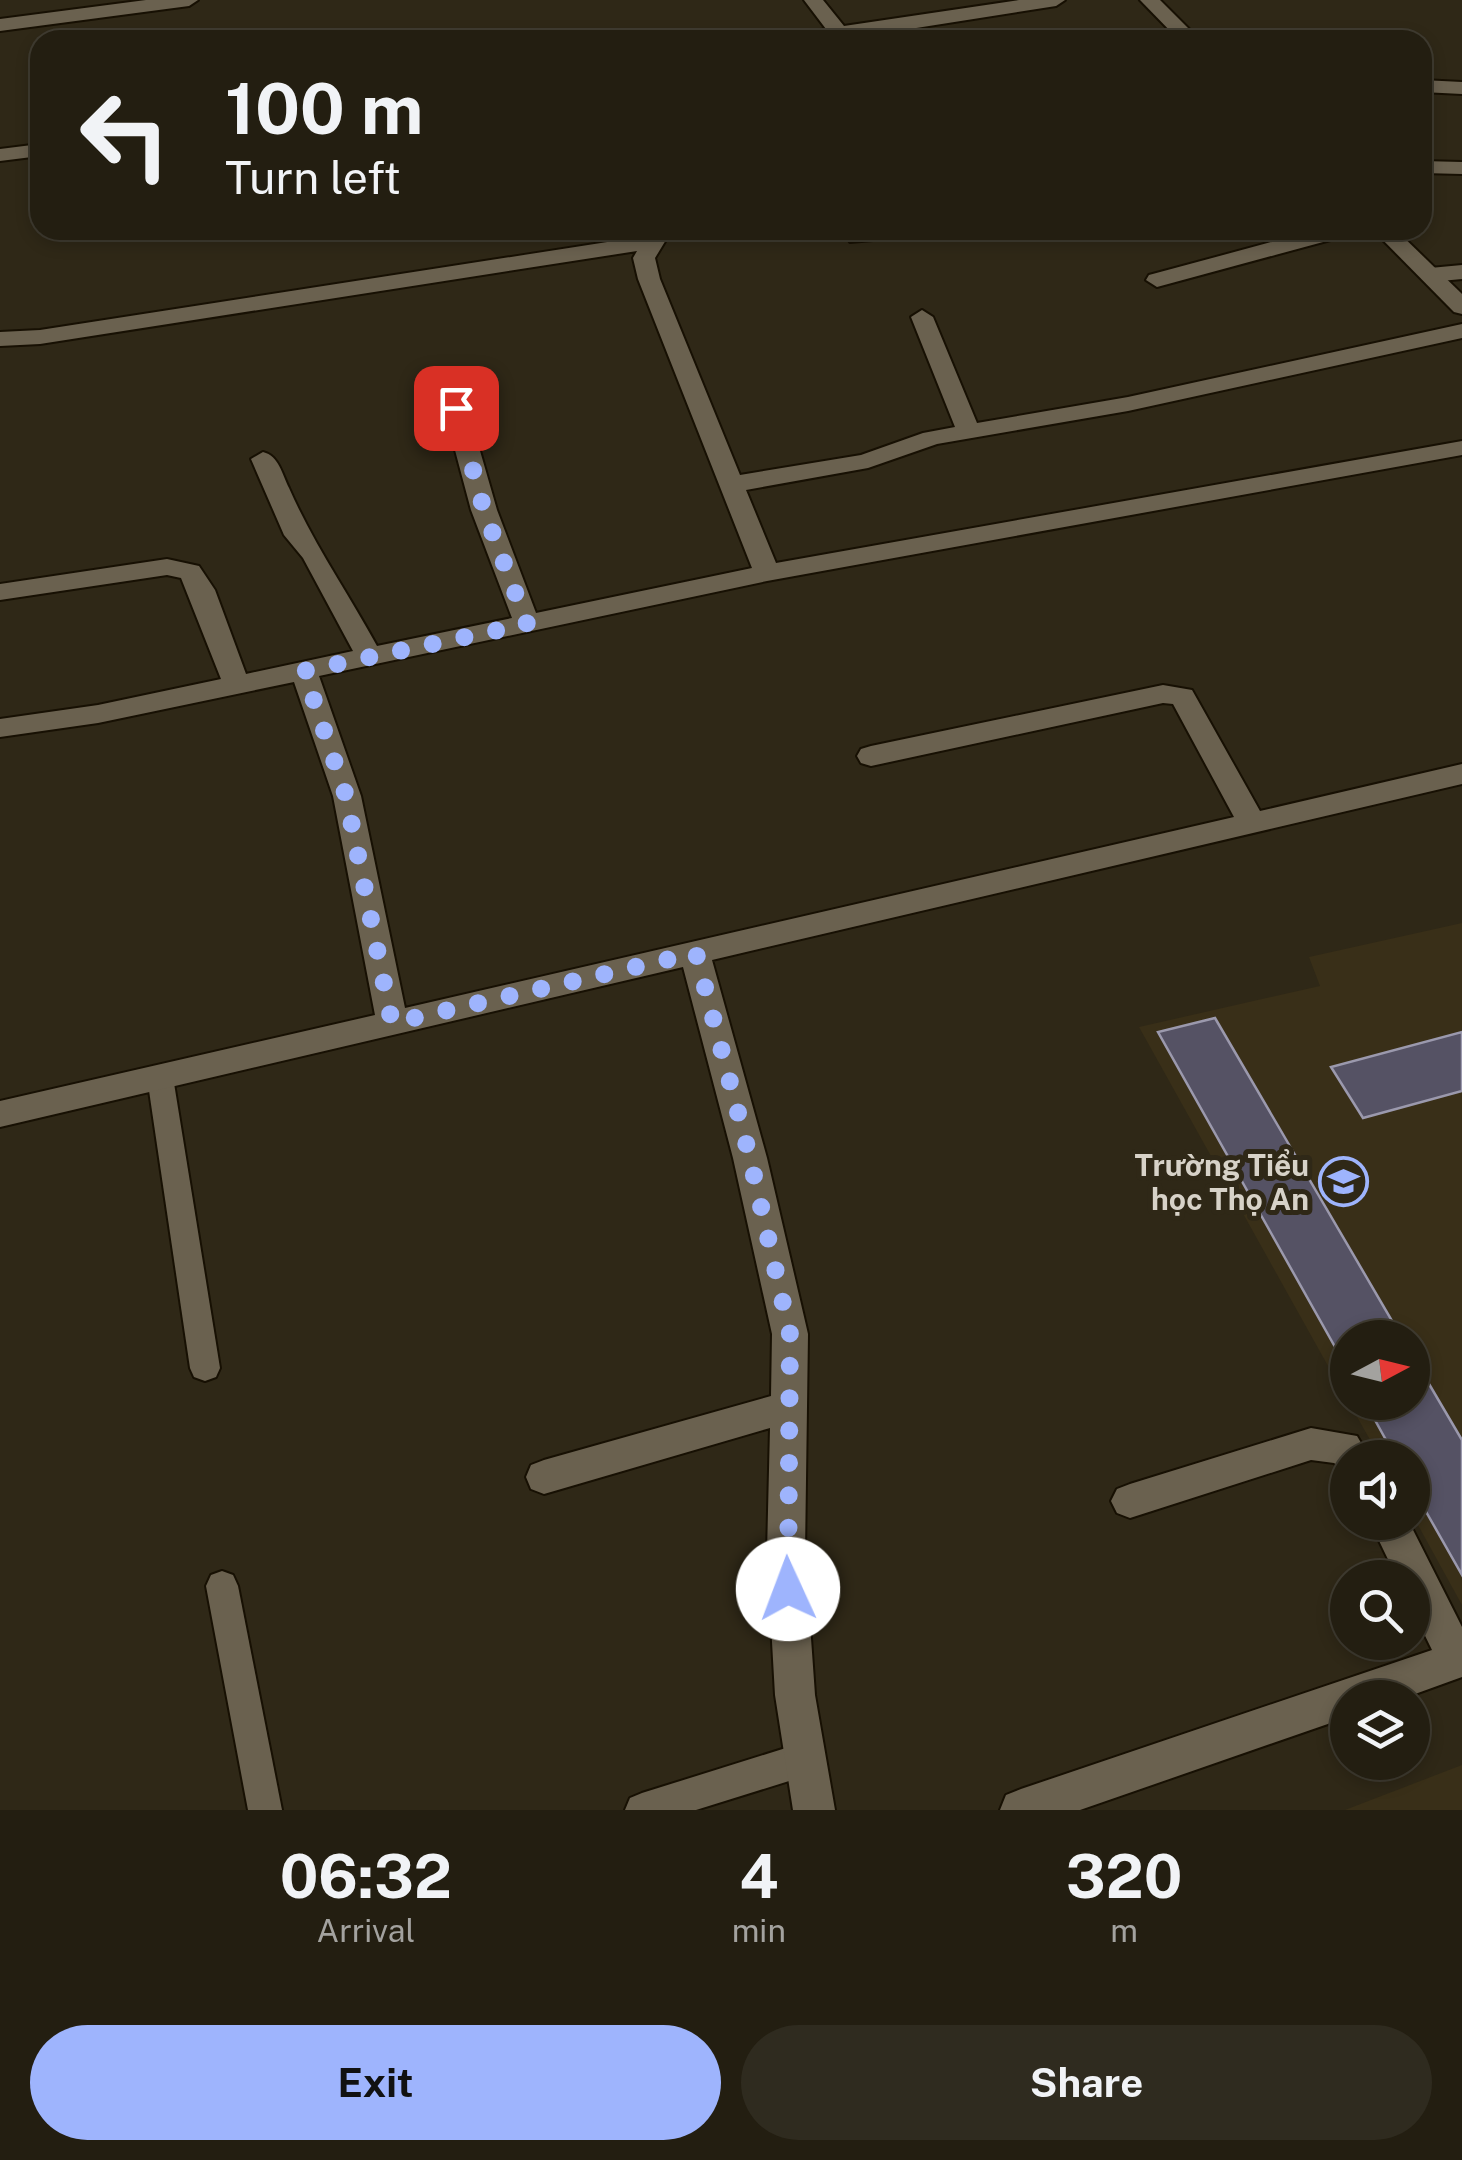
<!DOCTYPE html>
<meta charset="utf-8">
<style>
:root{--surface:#231e11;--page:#2f2b1f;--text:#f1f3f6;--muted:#a3a29f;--line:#403c31;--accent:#9eb4fd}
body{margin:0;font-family:"Public Sans",sans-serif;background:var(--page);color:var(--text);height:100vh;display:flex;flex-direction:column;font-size:38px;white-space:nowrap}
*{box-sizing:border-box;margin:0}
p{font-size:32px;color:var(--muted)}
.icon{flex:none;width:55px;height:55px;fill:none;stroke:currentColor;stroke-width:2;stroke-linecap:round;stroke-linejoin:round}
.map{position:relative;height:1810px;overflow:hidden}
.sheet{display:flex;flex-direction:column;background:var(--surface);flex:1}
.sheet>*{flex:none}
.guide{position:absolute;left:30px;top:30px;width:1402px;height:210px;border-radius:30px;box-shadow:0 5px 15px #0003,0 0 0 2px var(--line);background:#231e11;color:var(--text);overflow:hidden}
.needle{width:65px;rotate:83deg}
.buttons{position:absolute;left:1330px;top:1320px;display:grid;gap:20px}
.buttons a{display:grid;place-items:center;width:100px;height:100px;border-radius:50%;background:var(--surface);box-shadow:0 5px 15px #0003,0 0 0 2px var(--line);font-size:50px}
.pin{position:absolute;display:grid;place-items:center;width:85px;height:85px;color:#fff;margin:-42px;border-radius:20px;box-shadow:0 5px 15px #0006}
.me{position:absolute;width:110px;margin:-55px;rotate:358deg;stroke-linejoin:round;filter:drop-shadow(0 0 8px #0008)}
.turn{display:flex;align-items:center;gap:35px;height:210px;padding:0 30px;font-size:45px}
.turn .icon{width:130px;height:130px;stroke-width:2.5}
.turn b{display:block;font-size:70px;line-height:85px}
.eta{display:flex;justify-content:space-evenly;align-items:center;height:170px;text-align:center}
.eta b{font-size:60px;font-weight:700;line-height:70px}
.button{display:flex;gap:20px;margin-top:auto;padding:20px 30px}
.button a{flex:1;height:115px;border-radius:60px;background:var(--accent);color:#111;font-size:40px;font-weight:700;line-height:115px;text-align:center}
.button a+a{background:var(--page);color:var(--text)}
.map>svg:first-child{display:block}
.built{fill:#392f18}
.building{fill:#555264;stroke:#9b99ad;stroke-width:2.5}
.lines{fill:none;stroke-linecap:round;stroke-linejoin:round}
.lane-casing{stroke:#171003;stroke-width:4}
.street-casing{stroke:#171003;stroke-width:4}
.secondary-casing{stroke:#171003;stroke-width:4}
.lane{fill:#6a614f;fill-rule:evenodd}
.street{fill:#6a614f;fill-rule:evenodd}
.secondary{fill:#6a614f;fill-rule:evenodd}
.route{stroke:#9eb4fd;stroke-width:18;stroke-dasharray:0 32.4}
.labels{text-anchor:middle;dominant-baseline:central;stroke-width:10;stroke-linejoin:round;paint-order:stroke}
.poi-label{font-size:30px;font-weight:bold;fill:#d7d2c8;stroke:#2f2817;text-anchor:end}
</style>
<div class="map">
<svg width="1462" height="1810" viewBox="0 0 1462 1810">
<rect width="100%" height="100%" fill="#2f2817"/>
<!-- built -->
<g class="built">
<polygon points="1462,923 1462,1605 1413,1516 1412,1458 1380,1457 1349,1403 1412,1402 1412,1338 1348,1338 1347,1400 1139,1027 1320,986 1309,957"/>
<polygon points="1462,1765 1462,1810 1345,1810"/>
</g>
<!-- building -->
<g class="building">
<polygon points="1215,1018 1402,1338 1348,1338 1348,1370 1158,1032"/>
<polygon points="1462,1032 1462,1091 1363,1118 1331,1067"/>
<polygon points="1412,1355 1462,1440 1462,1575 1412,1487 1412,1458 1396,1458 1365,1402 1412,1402"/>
</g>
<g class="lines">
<defs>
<g id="lane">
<polygon points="160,1067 169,1070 173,1077 220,1368 216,1377 205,1381 194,1377 190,1368 147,1077 151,1070"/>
<polygon points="222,1571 233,1575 238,1586 282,1810 248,1810 206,1586 211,1575"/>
<polygon points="805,1742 817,1747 822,1759 817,1771 805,1776 696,1810 625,1810 630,1798 642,1793"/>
</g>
<g id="street">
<polygon points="146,0 198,0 189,6 0,31 0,19"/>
<polygon points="804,0 823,0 844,26 1019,0 1065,0 1056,6 840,40 783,40 786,36 826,29"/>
<polygon points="1422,80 1462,82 1462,94 1422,92"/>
<polygon points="40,144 40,156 0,161 0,149"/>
<polygon points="1422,161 1462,162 1462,174 1422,173"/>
<path d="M650 230H672L655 258 660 279 740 475 861 455 923 433 955 427 911 317 922 310 933 317 977 423 1128 397 1462 324V338L1128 411 937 444 868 468 746 490 776 563 1462 441V455L767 581 319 676 361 796 405 1008 1234 817 1173 704 1163 703 871 766 861 763 857 756 861 749 871 746 1163 685 1192 690 1260 811 1462 764V784L712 960 767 1158 808 1334 805 1553 815 1695 835 1810H793L775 1695 767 1553 770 1428 544 1494 531 1489 526 1477 531 1465 544 1460 771 1396 772 1334 733 1158 683 967 0 1127V1101L375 1015 333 796 294 682 98 723 0 737V719L98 705 221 679 181 578 167 575 0 600V584L167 559 199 566 215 590 246 674 353 651 303 558 284 535 251 459 263 452C279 456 282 474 289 488 313 543 348 593 377 646L512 618 471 510 444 409 456 402 468 409 497 510 536 613 752 568 638 279 633 258 637 251 40 344 0 346V332L40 330 646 236Z"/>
<polygon points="861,230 918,230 907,237 850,242 847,237 850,232"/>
<polygon points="1316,230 1352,230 1349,235 1157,287 1146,280 1149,275"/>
<polygon points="1462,265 1462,279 1430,282 1419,275 1430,268"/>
<polygon points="1311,1428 1357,1436 1370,1458 1348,1458 1348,1473 1334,1463 1311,1460 1130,1518 1117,1513 1111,1501 1117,1489 1130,1484"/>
<polygon points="1370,1522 1409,1522 1462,1627 1462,1677 1404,1698 1348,1698 1348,1717 1080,1810 1000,1810 1006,1795 1021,1789 1432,1650 1412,1609 1412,1578 1397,1578"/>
</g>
<g id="secondary">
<polygon points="1140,0 1160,0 1200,40 1179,40"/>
<polygon points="1373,230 1396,230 1462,294 1462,314 1454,312"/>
</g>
</defs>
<!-- lane casing -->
<use href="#lane" class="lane-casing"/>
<!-- street casing -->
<use href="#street" class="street-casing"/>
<!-- secondary casing -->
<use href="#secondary" class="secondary-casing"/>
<!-- lane -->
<use href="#lane" class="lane"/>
<!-- street -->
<use href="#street" class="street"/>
<!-- secondary -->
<use href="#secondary" class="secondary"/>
</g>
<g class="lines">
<!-- route -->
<polyline class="route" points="456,408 484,510 527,624 304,671 346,796 392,1023 696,953 750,1158 790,1334 788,1589"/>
</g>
<!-- icons -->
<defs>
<symbol id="school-ring" viewBox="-11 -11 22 22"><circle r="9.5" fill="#2f2817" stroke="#9eb4fd" stroke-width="1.5"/><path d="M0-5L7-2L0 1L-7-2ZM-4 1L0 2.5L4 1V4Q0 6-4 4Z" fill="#9eb4fd"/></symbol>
</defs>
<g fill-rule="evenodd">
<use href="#school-ring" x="1316" y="1154" width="55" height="55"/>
</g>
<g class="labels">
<!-- poi labels -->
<g class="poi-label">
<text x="1309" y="1165">Trường Tiểu<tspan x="1309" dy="34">học Thọ An</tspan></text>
</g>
</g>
</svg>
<div class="buttons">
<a><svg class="needle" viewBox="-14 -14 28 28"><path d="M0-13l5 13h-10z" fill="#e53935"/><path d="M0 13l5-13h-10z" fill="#a3a29f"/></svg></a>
<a><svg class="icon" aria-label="sound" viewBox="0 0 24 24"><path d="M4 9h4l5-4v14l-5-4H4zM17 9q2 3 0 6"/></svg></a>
<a><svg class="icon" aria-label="search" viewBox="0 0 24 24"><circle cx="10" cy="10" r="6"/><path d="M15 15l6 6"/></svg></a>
<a><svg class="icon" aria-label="layers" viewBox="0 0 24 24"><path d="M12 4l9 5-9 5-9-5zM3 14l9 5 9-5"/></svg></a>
</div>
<div class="pin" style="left:456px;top:408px;background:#d93025"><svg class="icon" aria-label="arrive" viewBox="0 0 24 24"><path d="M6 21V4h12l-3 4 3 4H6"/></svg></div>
<svg class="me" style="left:788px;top:1589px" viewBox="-20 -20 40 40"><circle r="19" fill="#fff"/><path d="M0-13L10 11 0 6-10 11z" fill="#9eb4fd"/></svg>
<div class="guide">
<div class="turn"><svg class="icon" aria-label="left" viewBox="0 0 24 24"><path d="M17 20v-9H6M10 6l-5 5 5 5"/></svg><div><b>100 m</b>Turn left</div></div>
</div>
</div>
<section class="sheet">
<div class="eta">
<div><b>06:32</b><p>Arrival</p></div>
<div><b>4</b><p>min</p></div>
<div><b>320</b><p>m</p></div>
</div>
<div class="button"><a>Exit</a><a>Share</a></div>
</section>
